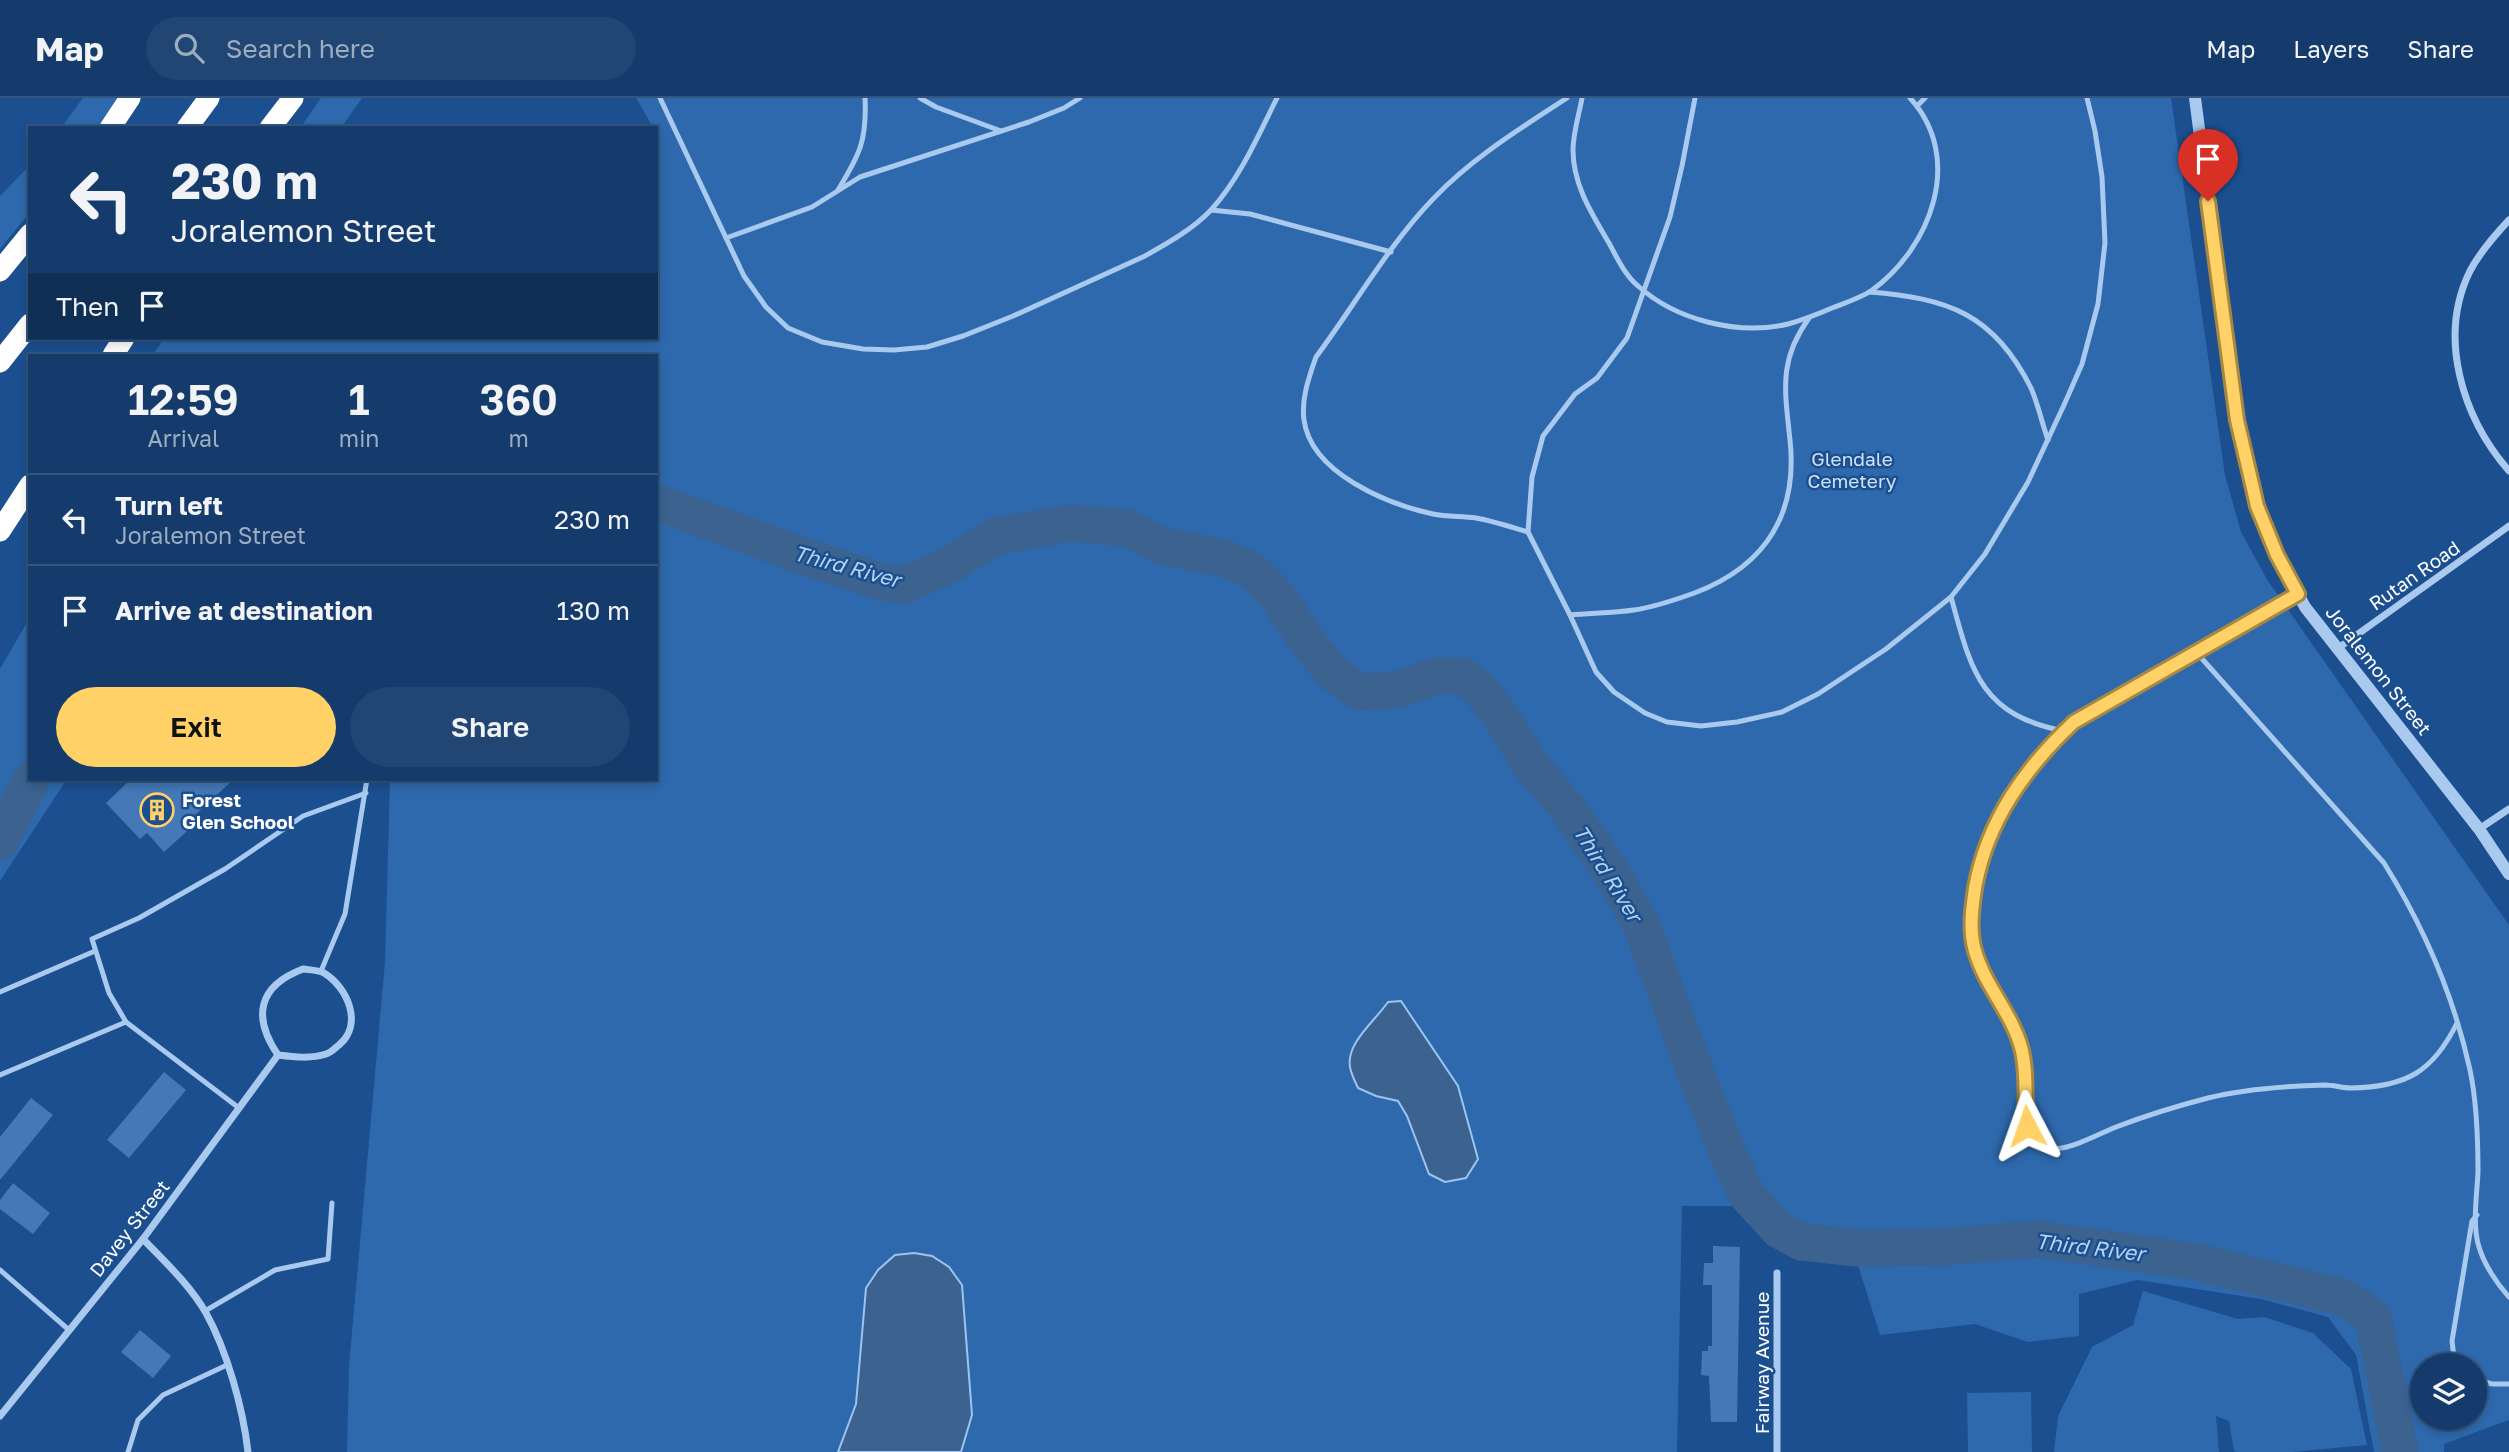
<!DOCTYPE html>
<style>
:root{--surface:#143b6b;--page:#214673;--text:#f1f3f6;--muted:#9dadc1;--line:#33557e;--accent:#ffd166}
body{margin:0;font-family:"Golos Text",sans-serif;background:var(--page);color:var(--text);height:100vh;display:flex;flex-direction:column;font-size:26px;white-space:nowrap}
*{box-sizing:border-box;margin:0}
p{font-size:23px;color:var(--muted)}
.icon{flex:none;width:38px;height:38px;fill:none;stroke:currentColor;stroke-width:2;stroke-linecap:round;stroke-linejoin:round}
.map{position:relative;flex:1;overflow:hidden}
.sheet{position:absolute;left:28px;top:256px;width:630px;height:427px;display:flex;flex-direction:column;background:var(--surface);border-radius:0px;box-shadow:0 4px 10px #0003,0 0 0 2px var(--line)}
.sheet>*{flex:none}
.top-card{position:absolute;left:28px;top:28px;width:630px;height:214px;border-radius:0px;box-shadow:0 4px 10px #0003,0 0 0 2px var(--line);background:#143b6b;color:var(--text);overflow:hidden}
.tools{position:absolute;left:2410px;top:1255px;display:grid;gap:14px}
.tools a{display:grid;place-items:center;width:77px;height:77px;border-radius:50%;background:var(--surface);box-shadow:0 4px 10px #0003,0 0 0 2px var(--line);font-size:35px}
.pin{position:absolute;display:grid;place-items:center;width:60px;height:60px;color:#fff;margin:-72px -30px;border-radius:50% 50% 50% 0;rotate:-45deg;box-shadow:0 0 7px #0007}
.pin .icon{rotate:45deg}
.me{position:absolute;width:77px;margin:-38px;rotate:356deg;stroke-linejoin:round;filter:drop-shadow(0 0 5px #0008)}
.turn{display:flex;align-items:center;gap:24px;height:147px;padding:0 28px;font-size:32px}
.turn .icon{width:91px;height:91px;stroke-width:2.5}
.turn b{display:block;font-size:49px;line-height:60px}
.then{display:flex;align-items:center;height:66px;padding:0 28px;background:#0003;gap:14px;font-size:26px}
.eta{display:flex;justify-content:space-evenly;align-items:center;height:119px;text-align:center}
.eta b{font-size:42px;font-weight:600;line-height:49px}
.action{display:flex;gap:14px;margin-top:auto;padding:14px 28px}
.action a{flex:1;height:80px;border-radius:42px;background:var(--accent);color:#111;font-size:28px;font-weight:600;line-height:80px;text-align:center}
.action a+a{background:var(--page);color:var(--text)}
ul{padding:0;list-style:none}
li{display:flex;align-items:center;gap:21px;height:91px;padding:0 28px;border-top:2px solid var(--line)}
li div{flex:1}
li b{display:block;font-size:26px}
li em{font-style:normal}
header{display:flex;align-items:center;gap:42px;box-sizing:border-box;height:98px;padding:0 35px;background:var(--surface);border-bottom:2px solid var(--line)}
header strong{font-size:33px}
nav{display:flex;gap:38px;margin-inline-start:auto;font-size:24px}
.search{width:490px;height:63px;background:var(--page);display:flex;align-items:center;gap:18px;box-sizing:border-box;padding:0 24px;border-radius:38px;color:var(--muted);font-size:26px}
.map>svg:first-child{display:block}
.green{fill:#2e69ad;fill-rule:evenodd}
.water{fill:#3c6290;stroke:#9cc4f0;stroke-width:2}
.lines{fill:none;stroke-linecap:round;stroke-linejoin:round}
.river{stroke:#3c6290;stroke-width:37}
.building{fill:#4478b7}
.service{stroke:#a9c9ee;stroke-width:5}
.minor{stroke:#a9c9ee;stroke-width:7}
.tertiary{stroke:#a9c9ee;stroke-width:12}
.motorway{stroke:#fff;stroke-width:21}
.route-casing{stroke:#a68842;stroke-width:18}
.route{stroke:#ffd166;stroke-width:12}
.labels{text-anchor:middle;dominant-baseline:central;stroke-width:5;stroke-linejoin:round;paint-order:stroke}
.park-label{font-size:19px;fill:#cfe3fa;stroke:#1b4f8f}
.street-label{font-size:19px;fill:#fff;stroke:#1b4f8f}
.poi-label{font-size:19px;font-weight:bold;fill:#fff;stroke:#1b4f8f;text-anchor:start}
.water-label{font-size:21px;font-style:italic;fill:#b5d3f5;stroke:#1b4f8f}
</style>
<header>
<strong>Map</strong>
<div class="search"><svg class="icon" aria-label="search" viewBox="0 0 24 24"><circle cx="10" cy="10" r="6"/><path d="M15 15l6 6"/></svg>Search here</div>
<nav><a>Map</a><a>Layers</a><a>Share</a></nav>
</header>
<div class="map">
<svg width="2509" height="1354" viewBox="0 0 2509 1354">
<rect width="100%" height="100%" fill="#1b4f8f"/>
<!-- green -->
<g class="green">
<polygon points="83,0 121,0 98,30 61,30"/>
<polygon points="321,0 362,0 341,30 300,30"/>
<path d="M636 0H2171L2225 377 2241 434 2268 483 2509 827V1322L2444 1346V1354H2374L2356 1257 2328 1219 2261 1201 2138 1182 2079 1196V1238L2028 1244 1975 1226 1880 1237 1857 1164 1790 1150 1739 1108H1682L1677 1354H347L349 1268 385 864 390 681H656V257H153L164 240H656V30H651V26ZM2422 1267H2474V1320H2422Z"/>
<polygon points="30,67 30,114 0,151 0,98"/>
<polygon points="30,519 30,681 67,681 0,783 0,571"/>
<polygon points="2143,1193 2238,1221 2264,1219 2313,1235 2351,1271 2367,1347 2291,1354 2237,1354 2234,1353 2229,1323 2216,1318 2219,1354 2054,1354 2058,1318 2092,1249 2133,1227"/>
<polygon points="2031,1294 2032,1354 1968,1354 1967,1295"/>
</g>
<!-- water -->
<g class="water">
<path d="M1401 903 1458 988 1478 1061 1466 1080 1445 1084 1429 1076 1407 1018 1398 1003 1376 998 1358 990C1355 983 1351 976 1350 969 1346 945 1375 923 1388 904Z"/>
<polygon points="914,1155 932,1158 949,1169 962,1187 972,1317 961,1354 838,1354 856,1306 866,1190 878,1172 895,1157"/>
</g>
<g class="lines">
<!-- river -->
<g class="river">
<polyline points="656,404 806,459 882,484 905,487 951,466 996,438 1071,425 1127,430 1161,448 1224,460 1252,473 1278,499 1307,543 1332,574 1358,593 1378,594 1400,591 1437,578 1462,578 1479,590 1500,617 1530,666 1568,711 1610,772 1641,826 1695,973 1731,1063 1747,1097 1779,1132 1801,1144 1857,1150 1943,1149 2037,1141 2197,1164 2345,1200 2373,1219 2400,1354"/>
<polyline points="0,743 32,681"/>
</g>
</g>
<!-- building -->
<g class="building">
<polygon points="131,681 234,681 193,719 197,724 164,754 147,735 140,741 106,705"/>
<polygon points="164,974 186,992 129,1060 107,1042"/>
<polygon points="31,1000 53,1017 0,1082 0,1039"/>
<polygon points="13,1085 50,1115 33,1136 0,1111 0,1102"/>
<polygon points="1713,1148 1740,1149 1737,1324 1711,1324 1709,1278 1701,1277 1702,1253 1708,1253 1708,1248 1712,1248 1712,1187 1703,1187 1704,1165 1713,1165"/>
<polygon points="140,1232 171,1258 153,1280 121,1254"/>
</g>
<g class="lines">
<!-- service -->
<g class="service">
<path d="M660 0 744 178 766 209 788 230 822 244 863 251 894 252 927 249 963 238 1013 218 1145 158C1168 145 1193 131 1211 112 1240 80 1258 38 1277 0"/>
<polyline points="920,0 936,9 1001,33"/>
<path d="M1582 0C1579 17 1573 35 1573 52 1573 87 1592 116 1609 145 1617 160 1625 177 1638 188 1676 222 1738 238 1788 226 1803 222 1818 216 1832 210 1845 205 1860 200 1871 193 1931 150 1965 60 1910 0"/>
<polyline points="1695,0 1682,68 1670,119 1627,240 1597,280 1575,296 1543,338 1532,379 1528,434 1570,517 1596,574 1614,594 1645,615 1667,624 1701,628 1737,624 1782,614 1818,596 1886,551 1951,499 1985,456 2028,384 2064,307 2082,266 2098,206 2105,145 2102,79 2095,33 2087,0"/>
<polyline points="1917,8 1925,0"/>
<path d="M838 92C860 56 867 42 865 0"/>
<polyline points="1211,112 1250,116 1391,154"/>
<polyline points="726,140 812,109 860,79 1029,24 1064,10 1080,0"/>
<path d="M1869 194C1948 200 1994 216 2031 290 2038 306 2042 325 2048 342"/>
<path d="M1528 434C1511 429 1493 423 1476 420 1461 418 1447 419 1433 416 1387 406 1311 375 1304 322 1301 301 1309 279 1316 259 1354 208 1390 145 1434 100 1472 60 1521 30 1567 0"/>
<path d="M2298 496 2074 624C2024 670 1987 723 1975 791 1971 812 1969 835 1976 855 1986 888 2010 914 2020 946 2030 977 2022 1011 2031 1042 2039 1048 2045 1052 2055 1051 2076 1049 2096 1037 2116 1029 2145 1018 2177 1008 2208 1000 2244 991 2287 988 2325 987 2334 987 2342 990 2351 990 2406 989 2433 974 2457 925"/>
<path d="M1951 499C1971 572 1980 617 2064 633"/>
<path d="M1570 517C1591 515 1613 515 1634 512 1649 510 1665 505 1680 500 1757 476 1799 425 1790 342 1785 293 1778 263 1809 220"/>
<path d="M2196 554 2384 765C2424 829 2454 899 2470 972 2477 1005 2478 1041 2478 1074 2477 1096 2472 1128 2479 1149 2484 1166 2497 1186 2509 1199"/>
<polyline points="321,873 345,816 367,681"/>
<polyline points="0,894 95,853"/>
<polyline points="126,924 109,895 92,841 139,820 225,771 303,718 366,695"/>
<polyline points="0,977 126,924 239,1010"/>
<polyline points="0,1172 69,1232"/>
<polyline points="205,1213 275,1172 328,1161 332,1105"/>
<polyline points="2460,1267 2454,1260 2452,1243 2472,1123 2477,1117"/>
<polyline points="2474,1281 2492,1286 2509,1286"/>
<polyline points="128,1354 138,1322 163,1297 227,1267"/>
</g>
<!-- minor -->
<g class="minor">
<path d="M2509 122C2494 138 2480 154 2470 173 2437 240 2463 320 2509 373"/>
<polyline points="2337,551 2509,428"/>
<polyline points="2479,731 2509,711"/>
<path d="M303 871C310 872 318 872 324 875 347 889 364 926 339 947 335 950 331 955 326 956 311 961 294 959 278 957 252 919 258 888 303 871Z"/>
<path d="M143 1141C164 1163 190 1187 206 1215 227 1253 243 1310 248 1354"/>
<polyline points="0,1318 143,1141 278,957"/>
<polyline points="1777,1354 1777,1175"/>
</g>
<!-- tertiary -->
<polyline class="tertiary" points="2195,0 2237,322 2257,408 2277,457 2305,509 2479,731 2509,776"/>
<!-- motorway -->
<g class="motorway">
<polyline points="110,30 130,0"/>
<polyline points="187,30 209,0"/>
<polyline points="270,30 293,0"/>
<polyline points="0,173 30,136"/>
<polyline points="113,257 124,240"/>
<polyline points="0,264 30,226"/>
<polyline points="0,433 30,387"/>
</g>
</g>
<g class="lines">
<defs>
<path id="route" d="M2027 1028C2024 1002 2028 974 2021 949 2011 914 1985 888 1975 853 1969 832 1972 811 1975 790 1987 723 2025 670 2074 624L2298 496 2277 457 2257 408 2252 386 2237 322 2208 103"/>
</defs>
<!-- route casing -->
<use href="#route" class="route-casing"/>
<!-- route -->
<use href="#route" class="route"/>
</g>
<!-- icons -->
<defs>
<symbol id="building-ring" viewBox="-11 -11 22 22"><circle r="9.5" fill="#1b4f8f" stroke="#ffd166" stroke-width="1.5"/><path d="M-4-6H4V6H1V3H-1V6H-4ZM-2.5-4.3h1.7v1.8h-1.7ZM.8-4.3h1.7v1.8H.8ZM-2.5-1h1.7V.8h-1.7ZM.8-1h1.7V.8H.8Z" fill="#ffd166"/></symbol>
</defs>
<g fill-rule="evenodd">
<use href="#building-ring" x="138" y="693" width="38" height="38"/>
</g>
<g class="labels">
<!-- park labels -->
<g class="park-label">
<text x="1852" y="360">Glendale<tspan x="1852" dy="22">Cemetery</tspan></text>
</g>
<!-- street labels -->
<g class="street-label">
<text transform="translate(2414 477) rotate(-35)">Rutan Road</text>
<text transform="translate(2379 572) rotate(52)">Joralemon Street</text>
<text transform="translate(129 1130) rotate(-52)">Davey Street</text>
<text transform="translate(1761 1265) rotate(-90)">Fairway Avenue</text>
</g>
<!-- poi labels -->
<g class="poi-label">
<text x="182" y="701">Forest<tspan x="182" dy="22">Glen School</tspan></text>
</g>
<!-- water labels -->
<g class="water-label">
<text transform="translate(847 468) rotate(15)">Third River</text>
<text transform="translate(1608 775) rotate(58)">Third River</text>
<text transform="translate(2090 1149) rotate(7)">Third River</text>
</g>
</g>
</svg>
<div class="tools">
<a><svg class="icon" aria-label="layers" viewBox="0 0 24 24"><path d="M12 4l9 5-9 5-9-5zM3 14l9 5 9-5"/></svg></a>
</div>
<div class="pin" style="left:2208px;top:103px;background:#d93025"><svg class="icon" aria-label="arrive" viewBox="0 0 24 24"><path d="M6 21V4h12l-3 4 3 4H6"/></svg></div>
<svg class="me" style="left:2027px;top:1028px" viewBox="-20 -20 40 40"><path d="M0-17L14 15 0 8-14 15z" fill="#ffd166" stroke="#fff" stroke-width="4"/></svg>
<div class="top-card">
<div class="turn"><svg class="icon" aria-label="left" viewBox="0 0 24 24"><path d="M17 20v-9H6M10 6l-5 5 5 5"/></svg><div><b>230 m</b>Joralemon Street</div></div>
<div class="then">Then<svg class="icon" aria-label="arrive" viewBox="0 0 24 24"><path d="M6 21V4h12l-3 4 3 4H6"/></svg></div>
</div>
<section class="sheet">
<div class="eta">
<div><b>12:59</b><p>Arrival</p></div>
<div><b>1</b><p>min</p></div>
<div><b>360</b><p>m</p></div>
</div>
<ul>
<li><svg class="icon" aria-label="left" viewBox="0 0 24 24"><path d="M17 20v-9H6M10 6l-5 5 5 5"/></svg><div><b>Turn left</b><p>Joralemon Street</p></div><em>230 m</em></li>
<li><svg class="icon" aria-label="arrive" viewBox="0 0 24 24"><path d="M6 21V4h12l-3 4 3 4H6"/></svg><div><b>Arrive at destination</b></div><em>130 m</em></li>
</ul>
<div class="action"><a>Exit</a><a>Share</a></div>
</section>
</div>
